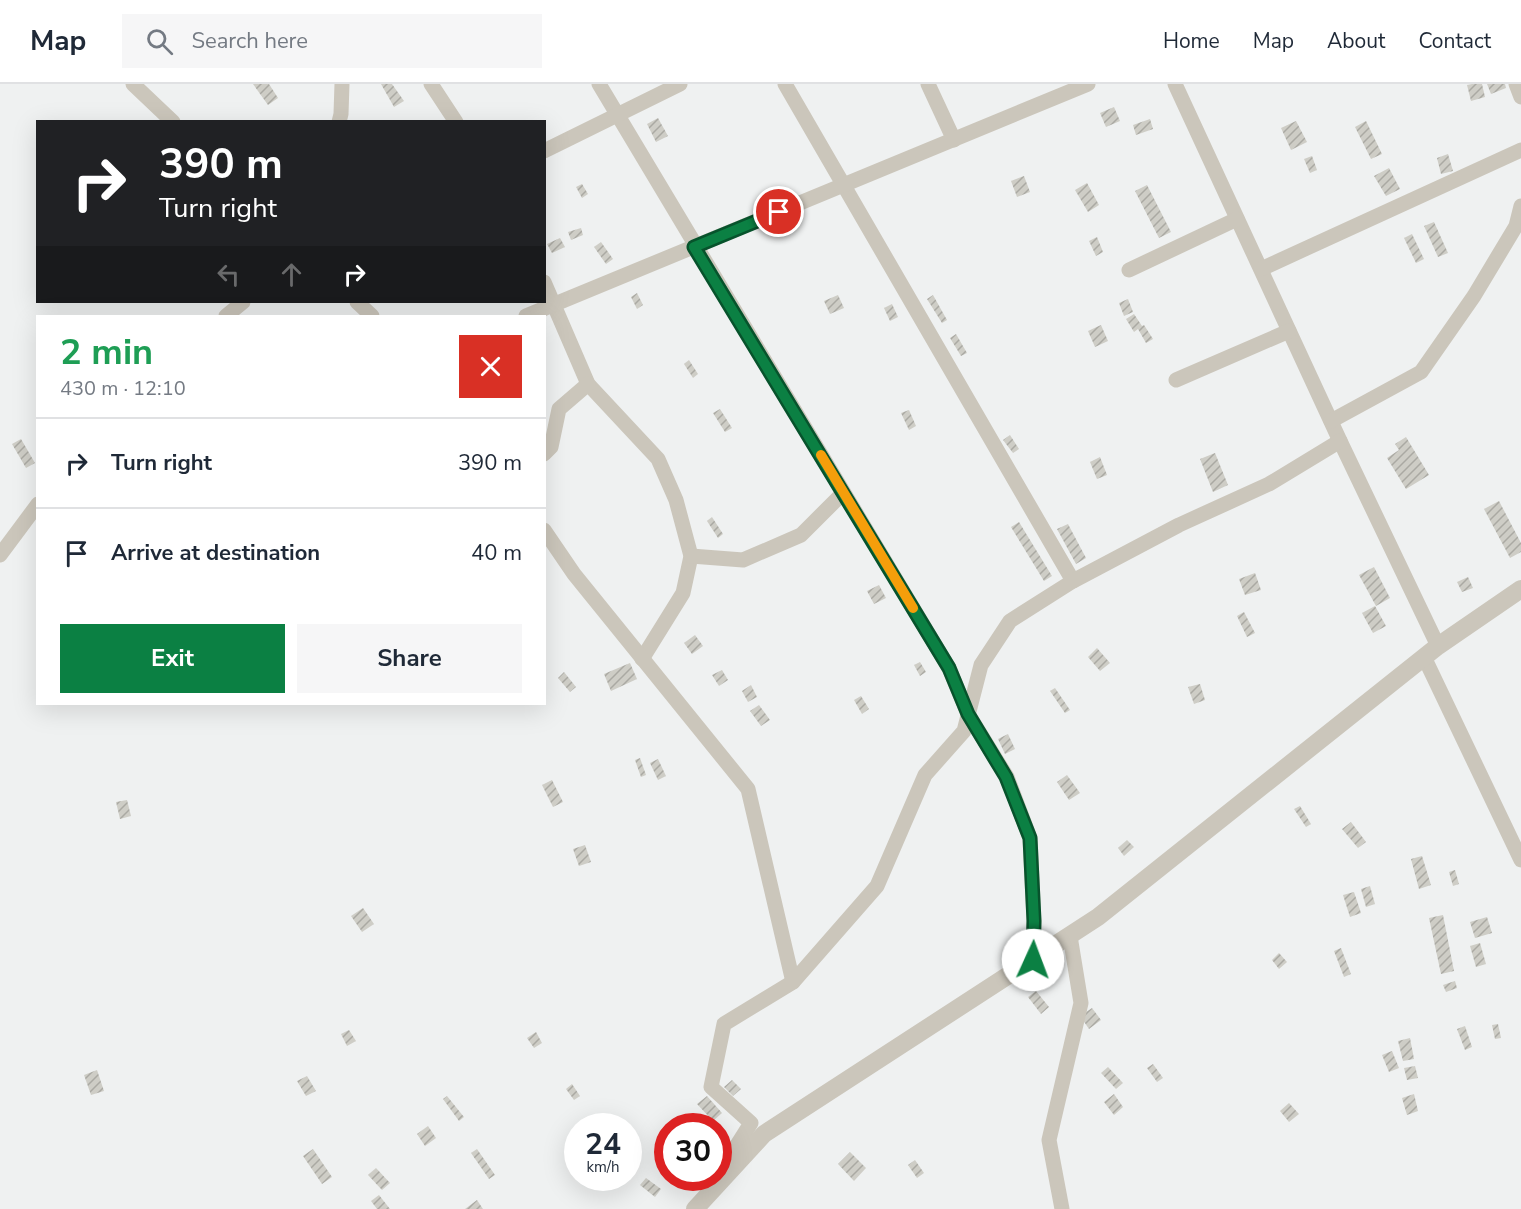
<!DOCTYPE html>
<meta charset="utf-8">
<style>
:root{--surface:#fff;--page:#f6f6f7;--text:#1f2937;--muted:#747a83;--line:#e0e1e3;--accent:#0b8043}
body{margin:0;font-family:"Nunito Sans",sans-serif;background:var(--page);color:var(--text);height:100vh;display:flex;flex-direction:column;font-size:22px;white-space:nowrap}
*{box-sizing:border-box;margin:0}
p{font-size:20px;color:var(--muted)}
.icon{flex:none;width:33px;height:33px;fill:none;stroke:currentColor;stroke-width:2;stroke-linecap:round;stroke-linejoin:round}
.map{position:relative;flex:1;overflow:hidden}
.panel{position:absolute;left:36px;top:231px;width:510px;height:390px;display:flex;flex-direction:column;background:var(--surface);border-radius:0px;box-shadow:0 6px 24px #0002}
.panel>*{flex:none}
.banner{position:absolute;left:36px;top:36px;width:510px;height:183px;border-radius:0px;box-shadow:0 6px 24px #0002;background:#202124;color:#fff;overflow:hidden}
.speed{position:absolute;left:564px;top:1029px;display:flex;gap:12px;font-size:30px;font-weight:700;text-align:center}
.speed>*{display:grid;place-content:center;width:78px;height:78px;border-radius:50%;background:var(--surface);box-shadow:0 6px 24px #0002;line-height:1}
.speed small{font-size:15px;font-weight:400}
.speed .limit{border:9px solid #d22;background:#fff;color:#111}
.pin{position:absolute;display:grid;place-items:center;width:51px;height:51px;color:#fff;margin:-26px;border:3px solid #fff;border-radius:50%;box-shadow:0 2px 6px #0007}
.me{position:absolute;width:66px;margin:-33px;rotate:2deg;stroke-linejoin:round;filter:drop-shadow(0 0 4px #0008)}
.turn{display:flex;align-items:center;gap:21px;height:126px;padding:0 24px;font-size:27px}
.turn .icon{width:78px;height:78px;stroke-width:2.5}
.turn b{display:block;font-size:42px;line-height:51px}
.lanes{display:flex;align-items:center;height:57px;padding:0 24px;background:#0003;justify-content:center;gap:30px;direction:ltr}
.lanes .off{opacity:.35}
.round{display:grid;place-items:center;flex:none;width:63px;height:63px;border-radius:0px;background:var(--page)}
.overview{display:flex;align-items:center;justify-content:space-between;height:102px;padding:0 24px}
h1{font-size:36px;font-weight:700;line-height:45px;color:#1e9e55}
.action{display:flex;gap:12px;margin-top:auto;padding:12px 24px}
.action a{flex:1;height:69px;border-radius:0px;background:var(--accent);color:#fff;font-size:24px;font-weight:700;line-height:69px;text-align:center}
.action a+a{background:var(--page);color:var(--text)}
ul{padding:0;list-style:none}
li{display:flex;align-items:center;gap:18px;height:90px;padding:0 24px;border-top:2px solid var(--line)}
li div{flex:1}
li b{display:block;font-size:22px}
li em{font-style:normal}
header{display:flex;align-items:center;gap:36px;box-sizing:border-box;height:84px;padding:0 30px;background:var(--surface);border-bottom:2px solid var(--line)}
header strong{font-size:28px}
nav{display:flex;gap:33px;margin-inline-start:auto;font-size:21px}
.search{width:420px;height:54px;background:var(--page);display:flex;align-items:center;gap:15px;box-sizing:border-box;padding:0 21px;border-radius:0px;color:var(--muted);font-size:22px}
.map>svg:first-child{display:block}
.building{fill:url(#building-hatch)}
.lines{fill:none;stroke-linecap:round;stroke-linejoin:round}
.minor{stroke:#cbc6bb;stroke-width:15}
.tertiary{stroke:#cbc6bb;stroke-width:18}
.route-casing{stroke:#07532c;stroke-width:15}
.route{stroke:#0b8043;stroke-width:10}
.slow{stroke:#f59e0b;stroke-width:10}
</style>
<header>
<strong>Map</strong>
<div class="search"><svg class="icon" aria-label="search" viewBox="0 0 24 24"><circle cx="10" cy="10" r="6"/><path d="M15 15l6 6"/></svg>Search here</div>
<nav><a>Home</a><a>Map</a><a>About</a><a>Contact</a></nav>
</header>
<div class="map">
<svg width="1521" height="1125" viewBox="0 0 1521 1125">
<defs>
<pattern id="building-hatch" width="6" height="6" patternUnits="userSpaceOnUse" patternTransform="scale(1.5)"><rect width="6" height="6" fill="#cecdc6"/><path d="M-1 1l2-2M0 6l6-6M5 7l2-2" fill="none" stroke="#aaa9a3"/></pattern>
</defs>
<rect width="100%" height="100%" fill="#eff1f1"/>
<!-- building -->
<g class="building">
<polygon points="253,0 269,0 278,14 268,21"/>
<polygon points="381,0 392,0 404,17 394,23"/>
<polygon points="1472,0 1482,0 1485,13 1471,17 1467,1"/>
<polygon points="1487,0 1505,0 1506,4 1491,10"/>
<polygon points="1114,23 1120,37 1106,43 1100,29"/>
<polygon points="658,34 668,52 656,58 647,40"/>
<polygon points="1150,35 1153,45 1136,51 1133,41"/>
<polygon points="1296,37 1307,58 1291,66 1281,44"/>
<polygon points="1366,37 1382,70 1371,75 1355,43"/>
<polygon points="1448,70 1453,87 1441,90 1437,74"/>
<polygon points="1312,72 1317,86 1310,89 1304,75"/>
<polygon points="1389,84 1400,105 1386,112 1374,92"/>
<polygon points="1024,92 1030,108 1017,113 1011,97"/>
<polygon points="1087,99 1099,121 1088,128 1075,106"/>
<polygon points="582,100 588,110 582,114 576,103"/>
<polygon points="1147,101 1171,148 1159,154 1135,107"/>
<polygon points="1434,138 1448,169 1438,173 1424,142"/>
<polygon points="581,144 583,151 571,156 568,148"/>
<polygon points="1412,150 1424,175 1416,179 1404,154"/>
<polygon points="1097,153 1103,168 1096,172 1089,157"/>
<polygon points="560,154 565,163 552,169 547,160"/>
<polygon points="601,158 613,175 606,180 594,163"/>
<polygon points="637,209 643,221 637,225 631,213"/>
<polygon points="838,211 844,224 830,230 824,217"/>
<polygon points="933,211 947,236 942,239 927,215"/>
<polygon points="1128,215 1133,228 1124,232 1119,219"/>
<polygon points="892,220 898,233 890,237 884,224"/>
<polygon points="1134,230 1142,242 1144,241 1153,255 1146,259 1138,245 1134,248 1126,235"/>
<polygon points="1101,241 1108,257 1095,263 1088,247"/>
<polygon points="956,250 967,269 961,272 950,254"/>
<polygon points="689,276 698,290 693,294 684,280"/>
<polygon points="720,325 732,344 725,348 713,329"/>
<polygon points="909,326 916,342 909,346 901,329"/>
<polygon points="1010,351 1019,365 1013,369 1003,356"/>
<polygon points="1406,353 1429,391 1406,405 1387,374 1399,366 1395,360"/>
<polygon points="21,355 35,379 26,384 12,360"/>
<polygon points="1215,369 1228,401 1213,408 1200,375"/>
<polygon points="1100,373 1107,391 1097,395 1090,378"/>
<polygon points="1499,417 1521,459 1521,468 1510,474 1484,425"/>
<polygon points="712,433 723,450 718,454 707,437"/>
<polygon points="1019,438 1052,492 1044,497 1011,443"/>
<polygon points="1068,440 1086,474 1076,480 1057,445"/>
<polygon points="1374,483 1390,514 1376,522 1359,491"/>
<polygon points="1255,489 1261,506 1245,511 1239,495"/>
<polygon points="1468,493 1473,504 1462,508 1457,498"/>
<polygon points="879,501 886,514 874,520 867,507"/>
<polygon points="1375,522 1386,542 1373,549 1362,529"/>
<polygon points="1244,528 1255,549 1247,553 1237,532"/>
<polygon points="695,551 703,562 692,570 684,559"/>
<polygon points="1097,564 1110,579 1100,587 1088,573"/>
<polygon points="920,578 926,588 920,592 914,581"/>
<polygon points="630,579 637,595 611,607 604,590"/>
<polygon points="722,586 728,596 719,602 712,591"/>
<polygon points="564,588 576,603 570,608 558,594"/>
<polygon points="1200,600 1205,616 1194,620 1188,603"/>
<polygon points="751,601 757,613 748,618 742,607"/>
<polygon points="1055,604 1070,626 1065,629 1050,607"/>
<polygon points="861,612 869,625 862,630 854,616"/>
<polygon points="759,621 770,636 761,642 750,627"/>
<polygon points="1008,650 1015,665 1005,670 998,655"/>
<polygon points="640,674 646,691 641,693 635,676"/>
<polygon points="658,675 666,692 658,696 650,679"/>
<polygon points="1067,691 1080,709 1069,716 1057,698"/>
<polygon points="552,696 563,718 553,723 542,701"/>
<polygon points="127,716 131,732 120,735 116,718"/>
<polygon points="1300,722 1311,740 1306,743 1294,725"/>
<polygon points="1351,738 1366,758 1358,764 1342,745"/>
<polygon points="1127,756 1134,763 1124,772 1118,764"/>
<polygon points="585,761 591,778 579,782 573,765"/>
<polygon points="1422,772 1431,801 1419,805 1411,775"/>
<polygon points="1455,786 1459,800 1453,802 1449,788"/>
<polygon points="1370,802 1375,820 1366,823 1361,805"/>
<polygon points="1354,808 1361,829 1350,833 1343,811"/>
<polygon points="363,824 374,840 362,848 351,832"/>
<polygon points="1443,831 1454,887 1441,890 1429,834"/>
<polygon points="1487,833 1492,849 1475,854 1470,838"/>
<polygon points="1480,859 1486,880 1476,883 1470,862"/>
<polygon points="1341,864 1351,890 1344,893 1334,867"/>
<polygon points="1279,869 1287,878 1279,885 1272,876"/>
<polygon points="1455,897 1457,904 1446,908 1443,901"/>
<polygon points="1036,907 1049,923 1041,930 1028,913"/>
<polygon points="1092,924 1101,936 1089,945 1080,932"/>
<polygon points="1498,940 1501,954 1495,955 1492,941"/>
<polygon points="1465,942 1472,963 1465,966 1457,945"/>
<polygon points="349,946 356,957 347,962 341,950"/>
<polygon points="536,948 542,959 534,964 527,954"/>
<polygon points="1410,954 1414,975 1403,977 1398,957"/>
<polygon points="1392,967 1399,984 1389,988 1382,971"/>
<polygon points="1153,980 1163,994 1157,998 1147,984"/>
<polygon points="1415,982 1418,994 1407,996 1404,984"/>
<polygon points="1108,983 1123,999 1116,1005 1101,989"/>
<polygon points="97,986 104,1007 91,1011 84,991"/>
<polygon points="307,992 316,1007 306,1012 297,997"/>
<polygon points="732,996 741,1005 733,1012 724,1003"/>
<polygon points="572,1000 580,1012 574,1016 566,1005"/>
<polygon points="1114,1010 1123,1023 1114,1031 1104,1018"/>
<polygon points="1414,1010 1418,1027 1407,1031 1402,1014"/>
<polygon points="447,1012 464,1033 459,1037 443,1015"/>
<polygon points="707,1012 722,1029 713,1037 697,1020"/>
<polygon points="1289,1019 1299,1030 1289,1038 1280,1027"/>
<polygon points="428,1042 436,1054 425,1062 417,1050"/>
<polygon points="313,1065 332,1093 322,1100 303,1072"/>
<polygon points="477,1065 495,1091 489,1095 471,1069"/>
<polygon points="850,1068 866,1084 854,1097 838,1080"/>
<polygon points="915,1076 924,1089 917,1094 908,1081"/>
<polygon points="376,1084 390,1099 382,1106 368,1091"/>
<polygon points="580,1094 594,1094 599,1098 593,1105"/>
<polygon points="646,1094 661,1105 655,1113 640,1101"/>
<polygon points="666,1094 677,1094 681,1097 677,1102"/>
<polygon points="379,1111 390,1125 377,1125 371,1117"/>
<polygon points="477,1116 483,1125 465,1125"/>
</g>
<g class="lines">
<!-- minor -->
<g class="minor">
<polyline points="133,0 173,38"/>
<polyline points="431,0 456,38"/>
<polyline points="599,0 949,584 968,630 1007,693 1030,754 1034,837 1033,876"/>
<polyline points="785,0 1073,497"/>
<polyline points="928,0 954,56"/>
<polyline points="1175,0 1340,357 1438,562"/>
<polyline points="1516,0 1521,13"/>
<polyline points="339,38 341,30 342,0"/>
<polyline points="544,67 680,0"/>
<polyline points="1261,185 1521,66"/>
<polyline points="1129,186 1237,135"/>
<polyline points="544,198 588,300 658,375 676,416 691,472 683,509 642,575"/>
<polyline points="357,218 372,232"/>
<polyline points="226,232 243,218"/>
<polyline points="526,232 1088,0"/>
<polyline points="1176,296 1289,247"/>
<polyline points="1331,337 1421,288 1474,212 1516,142 1521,122"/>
<polyline points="544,370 551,363 559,325 588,300"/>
<polyline points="544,446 574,490 748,705 793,898"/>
<polyline points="0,471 38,420"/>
<polyline points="691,472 743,476 801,451 843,409"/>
<polyline points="1425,575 1521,776"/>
<polyline points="718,1091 751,1039 711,1003 724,940 793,898 877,802 925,691 964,647 981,581 1010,537 1073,497 1179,441 1269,400 1340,357"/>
<polyline points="1062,1125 1049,1056 1081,919 1070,852"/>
</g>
<!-- tertiary -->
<polyline class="tertiary" points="695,1125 764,1050 1098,833 1438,562 1521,505"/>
</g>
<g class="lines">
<defs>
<polyline id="route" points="779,128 694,163 949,584 968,630 1006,693 1030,754 1034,837 1033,876"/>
</defs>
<!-- route casing -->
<use href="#route" class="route-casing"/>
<!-- route -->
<use href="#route" class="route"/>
<!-- slow -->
<polyline class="slow" points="821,371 913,524"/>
</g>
</svg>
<div class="speed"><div>24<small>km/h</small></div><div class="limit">30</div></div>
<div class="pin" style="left:779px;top:128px;background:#d93025"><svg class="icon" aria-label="arrive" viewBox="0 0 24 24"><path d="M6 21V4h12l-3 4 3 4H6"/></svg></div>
<svg class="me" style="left:1033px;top:876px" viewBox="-20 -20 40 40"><circle r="19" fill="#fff"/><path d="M0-13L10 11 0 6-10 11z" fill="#0b8043"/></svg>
<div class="banner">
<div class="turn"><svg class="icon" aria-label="right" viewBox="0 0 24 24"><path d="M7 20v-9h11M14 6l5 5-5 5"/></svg><div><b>390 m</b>Turn right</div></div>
<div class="lanes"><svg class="icon off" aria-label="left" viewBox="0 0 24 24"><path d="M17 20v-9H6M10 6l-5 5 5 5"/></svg><svg class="icon off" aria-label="ahead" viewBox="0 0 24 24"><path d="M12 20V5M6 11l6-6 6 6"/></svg><svg class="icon" aria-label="right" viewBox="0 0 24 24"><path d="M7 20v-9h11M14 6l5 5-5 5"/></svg></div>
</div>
<section class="panel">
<div class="overview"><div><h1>2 min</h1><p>430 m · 12:10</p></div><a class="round" style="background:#d93025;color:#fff"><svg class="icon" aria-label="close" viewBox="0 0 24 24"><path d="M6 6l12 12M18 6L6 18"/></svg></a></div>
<ul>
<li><svg class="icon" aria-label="right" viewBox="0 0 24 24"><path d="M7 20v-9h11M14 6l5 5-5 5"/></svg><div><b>Turn right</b></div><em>390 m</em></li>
<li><svg class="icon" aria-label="arrive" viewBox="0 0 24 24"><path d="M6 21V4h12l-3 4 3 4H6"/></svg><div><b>Arrive at destination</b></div><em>40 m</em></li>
</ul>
<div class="action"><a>Exit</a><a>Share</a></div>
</section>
</div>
